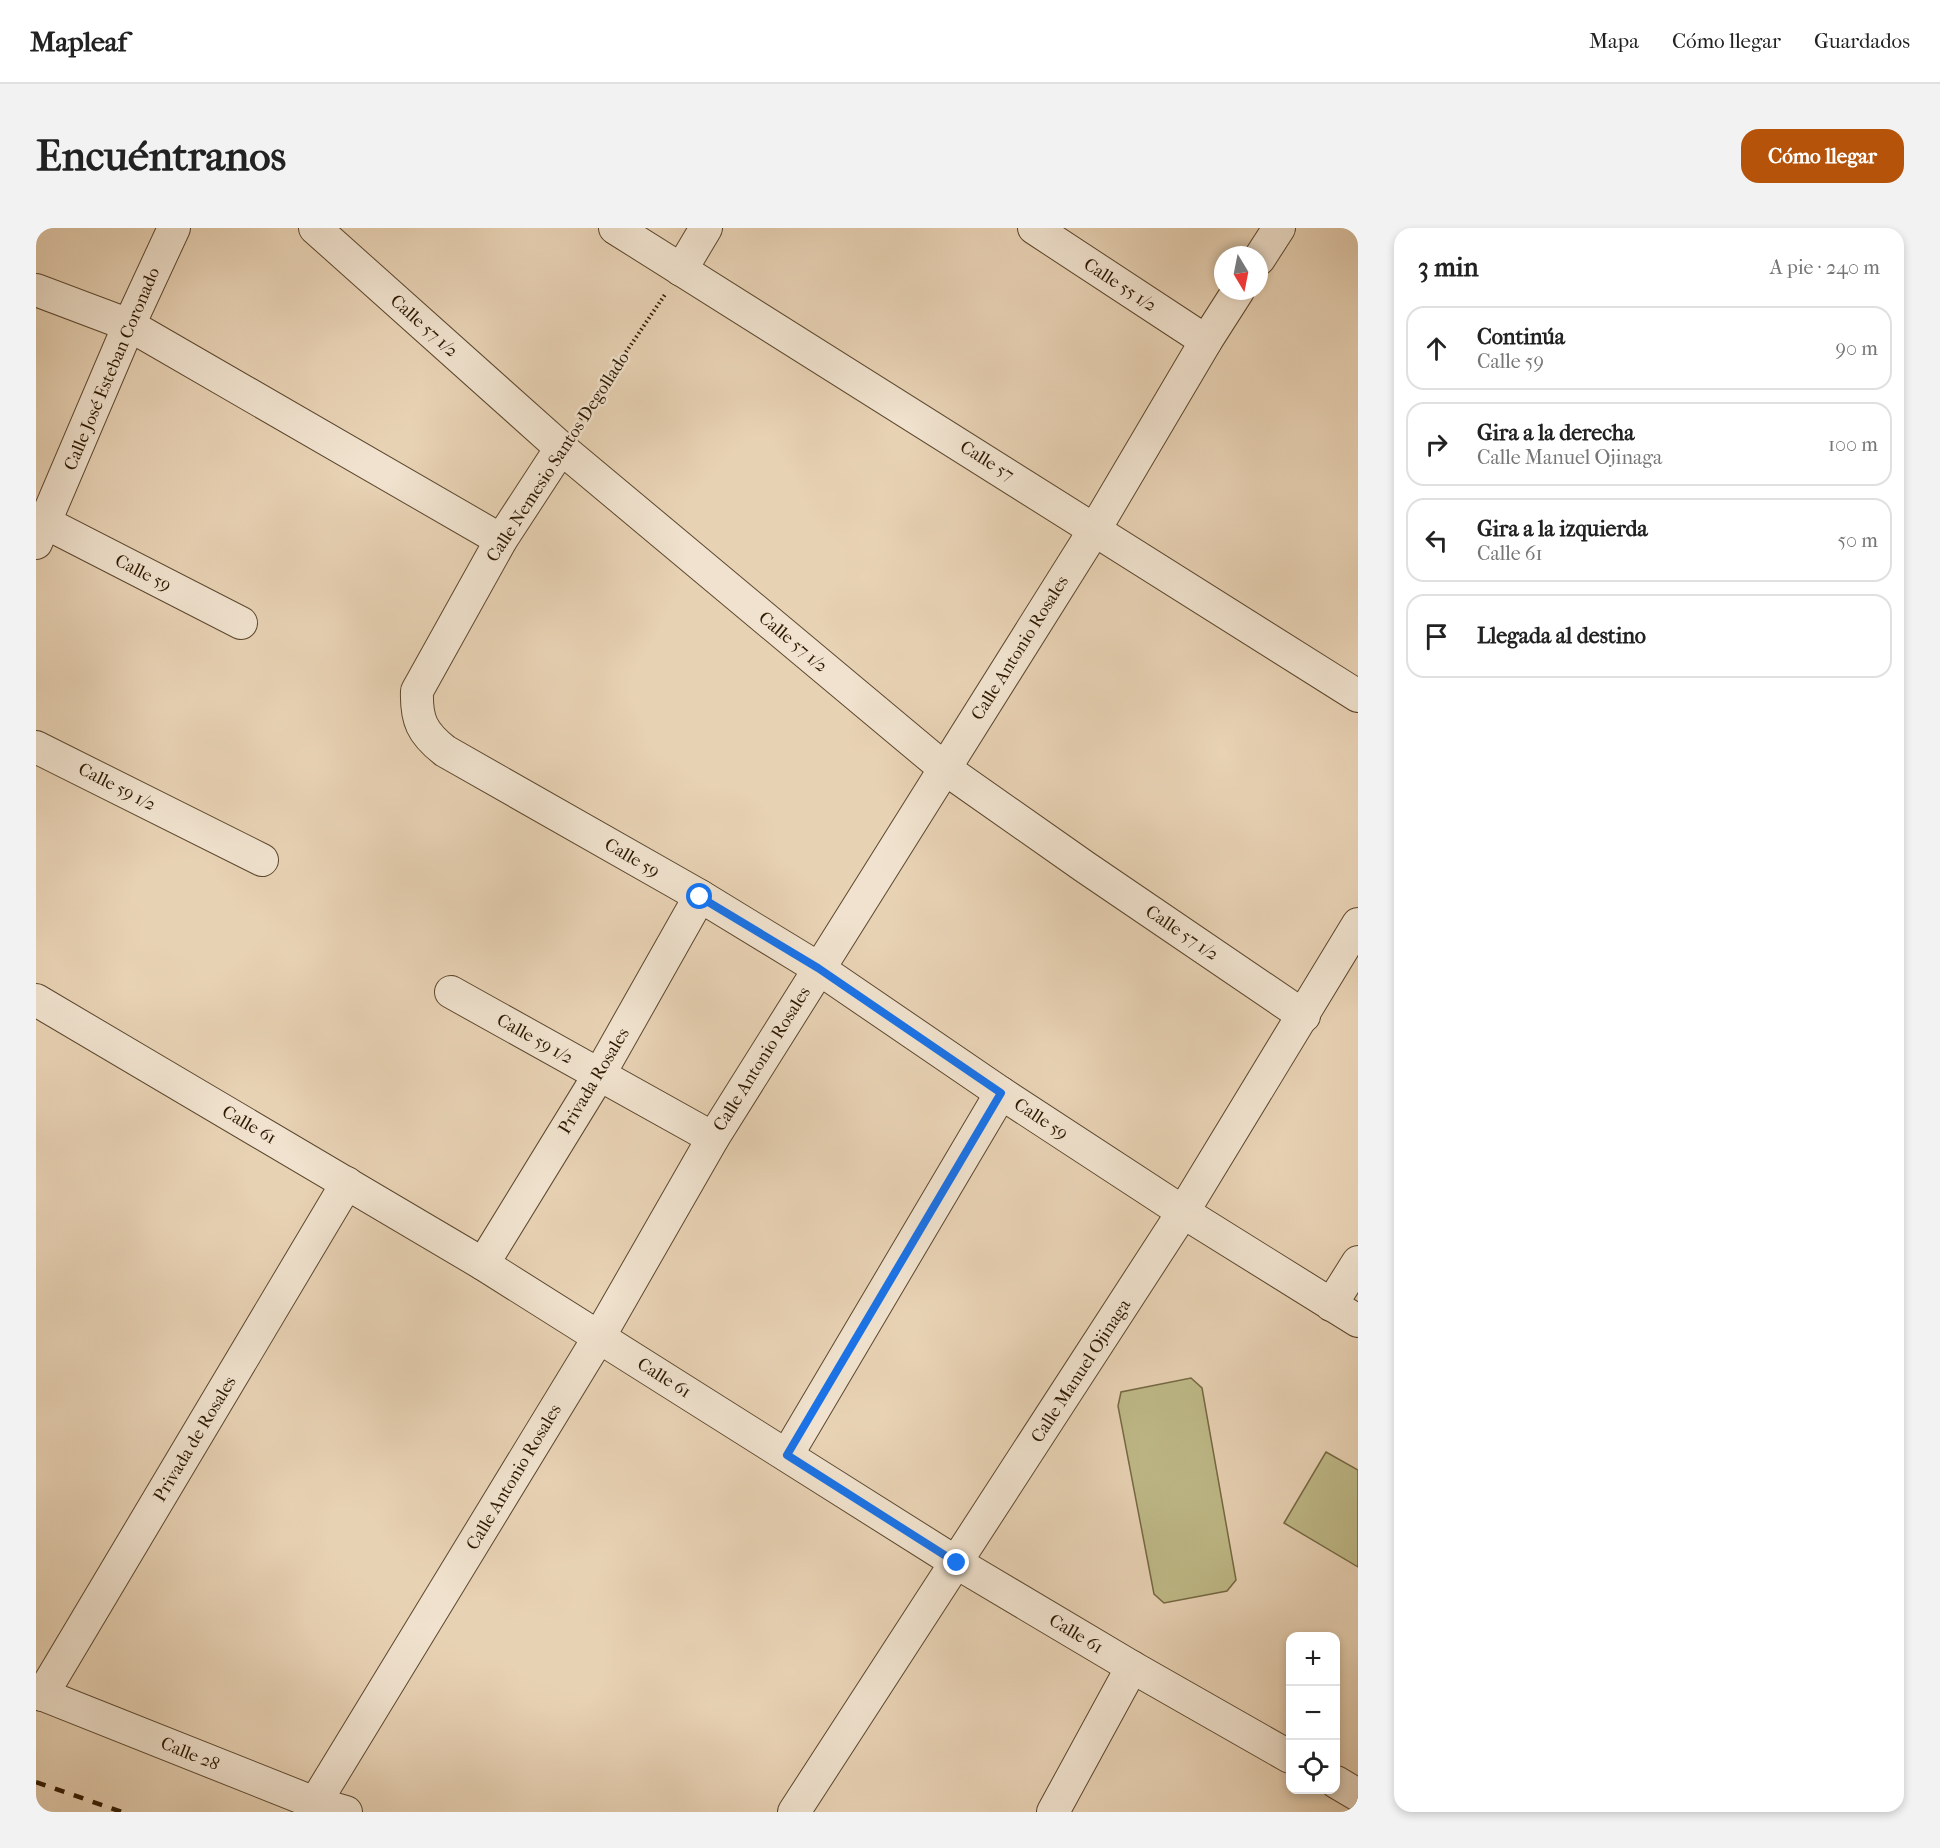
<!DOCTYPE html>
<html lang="es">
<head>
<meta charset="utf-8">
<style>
	body { margin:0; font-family:"IM FELL French Canon",serif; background:#f2f2f2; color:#222 }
	.controls { position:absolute; right:18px; bottom:18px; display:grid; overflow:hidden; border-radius:12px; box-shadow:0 3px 9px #0003 }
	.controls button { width:54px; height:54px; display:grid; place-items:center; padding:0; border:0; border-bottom:2px solid #e0e0e0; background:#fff; color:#222; font:30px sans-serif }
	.compass { position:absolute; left:1178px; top:18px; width:54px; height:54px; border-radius:50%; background:#fff; box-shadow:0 3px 9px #0003; rotate:170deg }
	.stop { position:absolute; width:18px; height:18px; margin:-14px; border:4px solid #1a73e8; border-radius:50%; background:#fff }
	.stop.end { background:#1a73e8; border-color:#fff; box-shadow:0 2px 6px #0008 }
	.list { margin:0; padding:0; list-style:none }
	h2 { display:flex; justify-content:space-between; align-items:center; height:78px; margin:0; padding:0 24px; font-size:26px }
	h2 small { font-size:20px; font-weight:400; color:#767676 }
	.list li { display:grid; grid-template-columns:39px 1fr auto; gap:18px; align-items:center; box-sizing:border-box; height:84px; margin:0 12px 12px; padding:0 12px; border:2px solid #e0e0e0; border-radius:18px }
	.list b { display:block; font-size:22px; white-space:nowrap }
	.list p { margin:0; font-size:20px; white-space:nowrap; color:#767676 }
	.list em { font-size:20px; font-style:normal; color:#767676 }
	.icon { flex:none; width:33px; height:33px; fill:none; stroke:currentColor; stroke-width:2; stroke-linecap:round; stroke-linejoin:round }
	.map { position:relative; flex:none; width:1322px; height:1584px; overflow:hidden; border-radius:18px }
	header { display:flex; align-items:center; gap:36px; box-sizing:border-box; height:84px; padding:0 30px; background:#fff; border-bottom:2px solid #e0e0e0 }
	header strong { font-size:28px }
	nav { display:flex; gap:33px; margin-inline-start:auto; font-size:21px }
	.intro { display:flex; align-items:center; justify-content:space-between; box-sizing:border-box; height:144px; padding:0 36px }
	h1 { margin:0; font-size:42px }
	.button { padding:15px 27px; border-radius:18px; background:#b45309; color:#fff; font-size:21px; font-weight:700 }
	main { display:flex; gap:36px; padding:0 36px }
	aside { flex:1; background:#fff; border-radius:18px; box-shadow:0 3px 9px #0003 }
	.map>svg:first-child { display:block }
	.green { fill:#beb987; stroke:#766944; stroke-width:1.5 }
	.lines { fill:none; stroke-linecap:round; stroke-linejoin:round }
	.minor-casing { stroke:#5c472e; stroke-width:34 }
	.path { stroke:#2e1901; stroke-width:4; stroke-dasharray:1.5 3; stroke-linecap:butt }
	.minor { stroke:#f0e2ce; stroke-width:32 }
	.rail { stroke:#2e1901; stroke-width:4.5; stroke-dasharray:10 10; stroke-linecap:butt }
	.route { stroke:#1a73e8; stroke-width:8 }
	.labels { text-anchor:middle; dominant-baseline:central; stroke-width:5; stroke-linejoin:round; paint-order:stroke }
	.street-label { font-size:18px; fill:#2e1901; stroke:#f0e2ce }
</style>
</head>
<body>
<header>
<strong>Mapleaf</strong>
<nav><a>Mapa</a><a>Cómo llegar</a><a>Guardados</a></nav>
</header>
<div class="intro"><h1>Encuéntranos</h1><a class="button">Cómo llegar</a></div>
<main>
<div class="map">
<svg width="1322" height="1584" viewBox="0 0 1322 1584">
	<rect width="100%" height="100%" fill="#e8d2b4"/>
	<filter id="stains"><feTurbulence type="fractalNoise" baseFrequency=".00333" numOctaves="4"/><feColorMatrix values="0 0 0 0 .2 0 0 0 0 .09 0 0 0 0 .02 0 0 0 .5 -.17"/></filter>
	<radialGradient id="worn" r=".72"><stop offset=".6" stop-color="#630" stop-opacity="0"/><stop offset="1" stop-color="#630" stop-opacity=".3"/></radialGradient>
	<g class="green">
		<polygon points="1155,1150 1166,1160 1200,1352 1191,1363 1128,1375 1118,1366 1082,1178 1085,1164"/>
		<polygon points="1290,1224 1322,1242 1322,1339 1248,1295"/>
	</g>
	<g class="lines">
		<defs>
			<g id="minor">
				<polyline points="279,0 525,220 908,540 1049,639 1268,788"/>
				<polyline points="579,0 1322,468"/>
				<polyline points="998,0 1170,113"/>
				<polyline points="1223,31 1243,0"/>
				<polyline points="645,42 670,0"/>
				<polyline points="0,62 93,97 465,312"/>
				<path d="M 525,220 L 465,312 L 381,463 C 380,492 386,505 409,523 L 664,668 L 782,740 L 965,865 L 1147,984 L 1322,1093"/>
				<polyline points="10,295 205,395"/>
				<polyline points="0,315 93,97 138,0"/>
				<polyline points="0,519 226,632"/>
				<polyline points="415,764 677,910"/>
				<polyline points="0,772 447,1036 921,1335 1096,1439 1254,1529"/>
				<polyline points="447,1036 563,847 664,668"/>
				<polyline points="1295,1077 1322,1034"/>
				<polyline points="751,1227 965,865"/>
				<polyline points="0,1464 279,1575 310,1584"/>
				<polyline points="6,1467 311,955"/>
				<polyline points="1300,1554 1322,1567"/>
				<polyline points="279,1575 563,1109 677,910 1059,301 1170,113 1202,63"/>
				<polyline points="758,1584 1147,984 1322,696"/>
				<polyline points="1017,1584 1096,1439"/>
			</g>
		</defs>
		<use href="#minor" class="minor-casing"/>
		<polyline class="path" points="542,195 630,65"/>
		<use href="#minor" class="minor"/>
		<polyline class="rail" points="0,1554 86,1584"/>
	</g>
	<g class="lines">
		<polyline class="route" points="664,669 782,740 965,865 751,1227 921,1335"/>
	</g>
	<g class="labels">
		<g class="street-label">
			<text transform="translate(1084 57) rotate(33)">Calle 55 1/2</text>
			<text transform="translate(388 98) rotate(42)">Calle 57 1/2</text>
			<text transform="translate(76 141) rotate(-67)">Calle José Esteban Coronado</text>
			<text transform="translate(522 229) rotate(-57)">Calle Nemesio Santos Degollado</text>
			<text transform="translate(951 233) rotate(32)">Calle 57</text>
			<text transform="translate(107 345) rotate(27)">Calle 59</text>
			<text transform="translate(757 414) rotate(40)">Calle 57 1/2</text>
			<text transform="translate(984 420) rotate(-58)">Calle Antonio Rosales</text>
			<text transform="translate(81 559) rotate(27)">Calle 59 1/2</text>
			<text transform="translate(596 630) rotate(30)">Calle 59</text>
			<text transform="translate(1146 705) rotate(34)">Calle 57 1/2</text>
			<text transform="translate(499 811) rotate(29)">Calle 59 1/2</text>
			<text transform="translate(726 831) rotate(-58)">Calle Antonio Rosales</text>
			<text transform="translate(558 853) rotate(-59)">Privada Rosales</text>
			<text transform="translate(1005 891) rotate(33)">Calle 59</text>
			<text transform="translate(213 897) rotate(30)">Calle 61</text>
			<text transform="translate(1045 1143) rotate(-57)">Calle Manuel Ojinaga</text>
			<text transform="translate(628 1150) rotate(32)">Calle 61</text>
			<text transform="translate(159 1211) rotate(-59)">Privada de Rosales</text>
			<text transform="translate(478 1249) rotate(-59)">Calle Antonio Rosales</text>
			<text transform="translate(1040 1406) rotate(31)">Calle 61</text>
			<text transform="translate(154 1526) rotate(22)">Calle 28</text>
		</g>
	</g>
	<rect width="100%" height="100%" filter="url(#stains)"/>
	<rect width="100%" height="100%" fill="url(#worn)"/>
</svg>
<div class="controls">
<button>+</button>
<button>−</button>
<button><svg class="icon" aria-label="locate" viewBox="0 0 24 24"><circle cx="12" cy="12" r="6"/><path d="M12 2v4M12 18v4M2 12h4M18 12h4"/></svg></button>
</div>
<svg class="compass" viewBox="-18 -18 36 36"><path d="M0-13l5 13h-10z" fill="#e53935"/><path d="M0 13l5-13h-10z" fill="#767676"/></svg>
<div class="stop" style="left:664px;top:669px"></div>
<div class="stop end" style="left:921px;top:1335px"></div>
</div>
<aside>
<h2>3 min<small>A pie · 240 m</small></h2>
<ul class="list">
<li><svg class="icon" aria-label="ahead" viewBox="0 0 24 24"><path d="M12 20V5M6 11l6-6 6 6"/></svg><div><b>Continúa</b><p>Calle 59</p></div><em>90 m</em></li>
<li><svg class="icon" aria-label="right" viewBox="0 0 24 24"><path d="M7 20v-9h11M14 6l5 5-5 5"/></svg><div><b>Gira a la derecha</b><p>Calle Manuel Ojinaga</p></div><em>100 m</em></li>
<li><svg class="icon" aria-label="left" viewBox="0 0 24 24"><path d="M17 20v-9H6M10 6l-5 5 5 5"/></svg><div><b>Gira a la izquierda</b><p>Calle 61</p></div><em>50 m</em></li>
<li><svg class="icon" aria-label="arrive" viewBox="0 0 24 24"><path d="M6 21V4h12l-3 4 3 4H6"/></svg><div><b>Llegada al destino</b></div></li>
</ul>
</aside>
</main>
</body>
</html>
